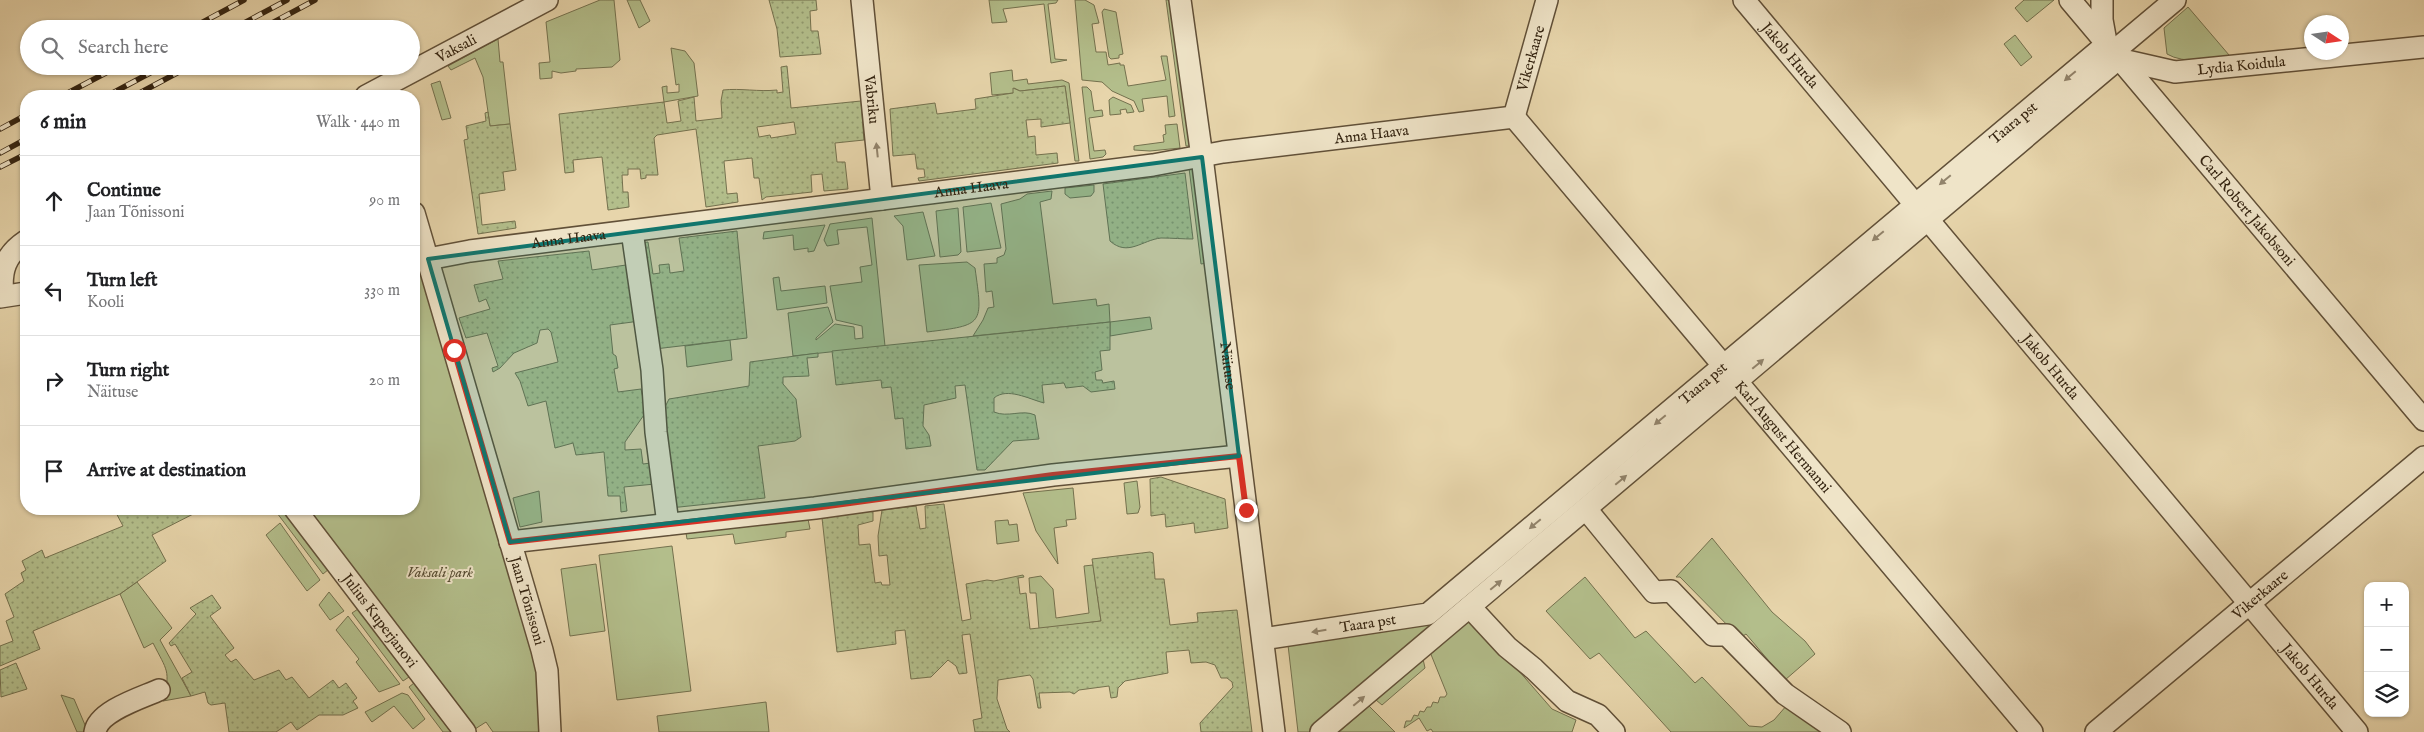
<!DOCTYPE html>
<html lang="en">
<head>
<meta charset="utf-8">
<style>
	body { margin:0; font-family:"IM FELL English",serif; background:#f2f2f2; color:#202124 }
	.controls { position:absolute; right:15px; bottom:15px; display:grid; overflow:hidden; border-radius:10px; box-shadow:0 1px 4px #0004 }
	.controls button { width:45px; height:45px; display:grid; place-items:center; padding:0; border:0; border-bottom:1px solid #e0e0e0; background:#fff; color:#202124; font:25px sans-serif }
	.compass { position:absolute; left:2304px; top:15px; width:45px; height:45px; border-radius:50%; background:#fff; box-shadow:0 1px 4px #0004; rotate:102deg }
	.stop { position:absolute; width:15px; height:15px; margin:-11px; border:4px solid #d93025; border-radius:50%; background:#fff }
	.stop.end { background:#d93025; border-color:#fff; box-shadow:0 1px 5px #0008 }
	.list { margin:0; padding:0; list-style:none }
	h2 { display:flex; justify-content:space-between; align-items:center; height:65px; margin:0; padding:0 20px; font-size:21px }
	h2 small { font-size:16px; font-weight:400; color:#757577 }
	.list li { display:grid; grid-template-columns:32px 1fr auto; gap:15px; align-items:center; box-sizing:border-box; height:90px; padding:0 20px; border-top:1px solid #e0e0e0 }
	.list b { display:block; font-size:19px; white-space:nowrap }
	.list p { margin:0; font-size:16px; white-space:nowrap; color:#757577 }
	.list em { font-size:16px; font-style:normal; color:#757577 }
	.icon { flex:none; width:28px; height:28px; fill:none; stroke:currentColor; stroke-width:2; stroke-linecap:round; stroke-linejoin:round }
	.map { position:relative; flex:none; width:2424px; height:732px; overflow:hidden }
	.search { position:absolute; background:#fff; box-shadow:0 1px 4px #0004; left:20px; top:20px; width:400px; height:55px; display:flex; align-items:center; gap:12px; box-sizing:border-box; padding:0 18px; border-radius:28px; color:#757577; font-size:19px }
	.panel { position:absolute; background:#fff; box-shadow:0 1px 4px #0004; left:20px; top:90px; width:400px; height:425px; border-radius:20px }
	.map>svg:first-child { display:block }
	.green { fill:#b3be8b; stroke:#74714e }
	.garden { fill:url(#garden-dots); stroke:#74714e; fill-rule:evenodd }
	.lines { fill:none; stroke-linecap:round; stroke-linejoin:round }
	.minor-casing { stroke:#615038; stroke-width:24 }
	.minor { stroke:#efe4c8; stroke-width:21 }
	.rail-casing { stroke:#342411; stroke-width:5.5 }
	.rail { stroke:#efe4c8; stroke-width:4; stroke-dasharray:11; stroke-linecap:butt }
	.oneway { fill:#92846c }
	.route { stroke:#d93025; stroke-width:6 }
	.marked { fill:#0f766e; fill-opacity:0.2; stroke:#0f766e; stroke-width:4; stroke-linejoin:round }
	.labels { text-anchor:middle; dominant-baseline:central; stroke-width:4; stroke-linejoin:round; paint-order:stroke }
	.street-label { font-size:15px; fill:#342411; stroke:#efe4c8 }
	.park-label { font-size:15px; font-style:italic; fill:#544a30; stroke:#efe4c8 }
</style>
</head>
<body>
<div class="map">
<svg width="2424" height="732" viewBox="0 0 2424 732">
	<defs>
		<pattern id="garden-dots" width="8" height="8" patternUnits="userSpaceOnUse" patternTransform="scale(1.25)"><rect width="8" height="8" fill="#b3be8b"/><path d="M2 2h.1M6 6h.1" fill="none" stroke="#929a70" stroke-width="1.8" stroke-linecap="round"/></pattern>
	</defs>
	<rect width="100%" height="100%" fill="#e7d5ab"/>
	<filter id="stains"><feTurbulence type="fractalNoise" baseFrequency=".004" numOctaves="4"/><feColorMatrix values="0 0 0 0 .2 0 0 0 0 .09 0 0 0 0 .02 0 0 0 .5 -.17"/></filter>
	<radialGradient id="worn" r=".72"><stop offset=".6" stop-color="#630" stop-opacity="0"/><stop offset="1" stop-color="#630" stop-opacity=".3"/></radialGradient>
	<g class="green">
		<polygon points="600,0 614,0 620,60 612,67 576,69 576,71 561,73 552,71 552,78 540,79 539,63 550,62 546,22"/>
		<polygon points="627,0 640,0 650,21 639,28"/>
		<polygon points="989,0 1058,0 1056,3 1048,4 1055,59 1067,60 1051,63 1044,4 1003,9 1007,22 992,23"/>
		<polygon points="1075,0 1085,0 1094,5 1099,23 1092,24 1096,52 1106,52 1108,65 1120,63 1120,65 1124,65 1128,86 1166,80 1161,56 1167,56 1175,116 1169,117 1167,96 1142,99 1144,111 1139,112 1134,101 1112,91 1102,82 1082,80"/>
		<polygon points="1166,0 1173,0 1192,146 1186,146 1183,126"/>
		<polygon points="2024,0 2054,0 2027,22 2015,8"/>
		<path d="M 2188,7 L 2235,62 C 2216,60 2183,64 2167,54 L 2164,28 Z"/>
		<polygon points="1104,9 1116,12 1123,54 1119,55 1119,58 1111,59 1109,57 1102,12"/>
		<polygon points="2015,35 2032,57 2021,66 2004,44"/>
		<polygon points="498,39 500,62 503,62 510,124 490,126 483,77 475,58 451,70 448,66"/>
		<polygon points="671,48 685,51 694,63 698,96 664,102 662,87 667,86 667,93 679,92 679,84 676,85"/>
		<polygon points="1012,70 1013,81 1027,79 1028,84 1062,80 1069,83 1079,161 1075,161 1065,86 1020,91 1014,88 1014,93 992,95 990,73"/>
		<polygon points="440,81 451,118 442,120 431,84"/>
		<polygon points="1082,87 1087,87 1091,91 1094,111 1102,110 1103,116 1089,118 1094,151 1105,150 1106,154 1103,157 1090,159"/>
		<polygon points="1113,97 1131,105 1134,112 1127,113 1126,109 1120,110 1121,114 1110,115 1109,100"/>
		<polygon points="1177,124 1180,148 1150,151 1134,150 1134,146 1164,142 1163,135 1166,134 1165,125"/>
		<polygon points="1189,168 1194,171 1207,263 1201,264"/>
		<polygon points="1094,185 1094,192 1091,196 1070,198 1065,194 1065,188"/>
		<polygon points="1052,191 1051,199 1040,202 1053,304 1096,299 1097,306 1109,304 1110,322 1150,317 1152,329 1110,336 1110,322 973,336 983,320 988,308 994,307 992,291 986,292 984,264 997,263 997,258 1004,255 1006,249 1001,204 1020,199 1027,194"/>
		<polygon points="991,203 1001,248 967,252 963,207"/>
		<polygon points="958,208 961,252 958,255 940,257 936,211"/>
		<polygon points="923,212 935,256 907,260 903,226 894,216"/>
		<polygon points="872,218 885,346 793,356 788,313 828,307 833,322 816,338 816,340 835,324 854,327 855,339 863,338 862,326 836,320 830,286 862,282 860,267 872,265 867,227 837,230 839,244 827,246 824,240 830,224"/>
		<polygon points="825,225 814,251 808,252 808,248 794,250 793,235 763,239 764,232"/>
		<polygon points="414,242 538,658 544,732 493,732 486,722 475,729 309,509 414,509"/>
		<path d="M 967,262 L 975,268 C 983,325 984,325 927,332 L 919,265 Z"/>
		<polygon points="779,277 781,291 825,286 827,303 777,310 773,278"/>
		<polygon points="730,340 732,360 687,367 685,346"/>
		<polygon points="1718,377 1313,732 1298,732 1288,645 1431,623"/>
		<polygon points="1137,481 1140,507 1138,513 1127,514 1124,483"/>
		<polygon points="1073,488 1076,519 1066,520 1067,526 1054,528 1058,564 1036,531 1023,493"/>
		<polygon points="539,491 542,522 520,527 513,498"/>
		<polygon points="274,509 283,509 329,569 323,574"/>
		<polygon points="808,519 810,529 786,532 786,537 735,544 733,534 687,539 686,533"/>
		<polygon points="1008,520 1009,525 1017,524 1019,541 997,544 995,521"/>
		<polygon points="280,523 320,580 307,591 266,535"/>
		<polygon points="1712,538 1772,612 1805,641 1815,654 1785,680 1746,634 1740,638 1680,577 1676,577"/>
		<polygon points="672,546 691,691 617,700 599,555"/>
		<polygon points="596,564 605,631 570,636 561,569"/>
		<polygon points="1093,565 1101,621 1039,629 1036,593 1030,593 1029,578 1041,576 1053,589 1056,618 1089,613 1084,566"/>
		<polygon points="1585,577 1635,638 1646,631 1695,683 1702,677 1749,726 1762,727 1774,720 1787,705 1825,732 1671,732 1599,653 1590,659 1546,611"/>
		<path d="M 137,582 L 172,628 L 160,640 L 191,696 L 163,701 C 171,670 167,671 153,643 L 144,648 L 120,594 Z"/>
		<polygon points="329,592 344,611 330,620 319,605"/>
		<polygon points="358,609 409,677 403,681 352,613"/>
		<polygon points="348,616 400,684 379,692 356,662 359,659 336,630"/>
		<polygon points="1472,617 1552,709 1576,720 1572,732 1433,732 1431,729 1427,731 1419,718 1404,728 1406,721 1411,721 1414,715 1418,716 1420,711 1424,712 1427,707 1431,707 1433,702 1438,703 1440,697 1445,697 1447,694 1430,652"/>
		<polygon points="1423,659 1425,668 1382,705 1376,700"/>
		<polygon points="414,683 451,732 443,732 409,687"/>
		<polygon points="402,693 408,695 425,719 413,729 394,706 372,722 371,721 365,712"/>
		<polygon points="61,695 74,699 88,732 77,732"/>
		<polygon points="766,702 769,732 659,732 657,716"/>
		<polygon points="1369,706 1395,732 1339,732"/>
	</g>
	<g class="garden">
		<polygon points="769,0 816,0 817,10 810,11 811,31 818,31 821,54 780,57 777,29"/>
		<path d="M 787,66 L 791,108 L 861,101 L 864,140 L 835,143 L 837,162 L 845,162 L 848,189 L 824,191 L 822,174 L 811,175 L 812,192 L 766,197 L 762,200 L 759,178 L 754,178 L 752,158 L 724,161 L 727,194 L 737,193 L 738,202 L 706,207 L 696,129 L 657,135 L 654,138 L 658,175 L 646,175 L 646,178 L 641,179 L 640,169 L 628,169 L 628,175 L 622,175 L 623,192 L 628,192 L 629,207 L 608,210 L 602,157 L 573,160 L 574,172 L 565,173 L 559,114 L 664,102 L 667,123 L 681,121 L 678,101 L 694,97 L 696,121 L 722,118 L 721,101 L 723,90 C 741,88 758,92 777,90 L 777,93 L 783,92 L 781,67 ZM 794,122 L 796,134 L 771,138 L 770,135 L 759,137 L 757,127 Z"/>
		<polygon points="1065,86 1070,123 1041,127 1041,119 1026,120 1028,137 1035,136 1036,155 1057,153 1058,163 919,181 918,178 925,177 924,169 917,169 915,154 893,156 890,109 935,103 937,114 976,109 975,99 1013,93 1013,88 1020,91"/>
		<polygon points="488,112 490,126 510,124 516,170 503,172 505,190 479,194 482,225 515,221 516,228 478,234 464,140 468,139 466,126 486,121 485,113"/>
		<path d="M 1185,173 L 1193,239 C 1183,239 1172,238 1161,238 C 1142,240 1128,257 1110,241 L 1103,184 Z"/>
		<polygon points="737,231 747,338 655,349 637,243 648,242 653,274 660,273 659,265 669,264 670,273 684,271 679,238"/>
		<polygon points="589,251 592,270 626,265 632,305 637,304 640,321 610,325 613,354 616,356 618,368 614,369 618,392 641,389 646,412 625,442 625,450 641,449 643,464 651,463 655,484 624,487 627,511 621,512 620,496 608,496 604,452 576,455 573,443 555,448 546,401 528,406 520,381 515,373 558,362 551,332 548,329 540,330 537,343 514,353 500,368 493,372 492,368 498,366 487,333 466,338 459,318 490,309 486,299 479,302 474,285 503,279 498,261"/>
		<path d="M 1110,322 L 1110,350 L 1100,351 L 1102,370 L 1095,372 L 1096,380 L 1102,380 L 1103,383 L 1114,381 L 1115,389 L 1091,392 L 1083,386 L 1066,388 L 1064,383 L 1042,385 L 1044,403 C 1029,399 1007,387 994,398 L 994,412 C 1008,418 1022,409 1035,415 L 1039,439 L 1013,441 L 985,470 L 977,470 L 965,385 L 955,386 L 956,398 L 924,405 L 923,426 L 929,435 L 931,446 L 906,449 L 903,418 L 895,419 L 891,387 L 882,388 L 881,380 L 836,385 L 832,351 Z"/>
		<polygon points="818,353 818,357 807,358 809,376 783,377 783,384 796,399 801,437 795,441 758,446 765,498 670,508 660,417 669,399 749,386 750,362"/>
		<polygon points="1161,477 1225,499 1228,528 1195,533 1194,523 1166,527 1165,514 1151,516 1150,479"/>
		<polygon points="944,504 962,621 971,619 966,584 987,580 994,581 1023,575 1024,577 1018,578 1020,594 1026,593 1030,629 1101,621 1092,559 1150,552 1153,553 1155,579 1164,579 1170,625 1198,622 1197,613 1237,610 1252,732 1201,732 1200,723 1233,687 1232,682 1227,678 1221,678 1215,665 1206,662 1191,663 1189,650 1166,652 1168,673 1125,681 1118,688 1117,697 1111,698 1109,686 1079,690 1074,694 1070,692 1039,693 1041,708 1038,708 1033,679 1030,675 998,680 997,699 1007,729 1010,732 975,732 973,720 982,718 970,634 962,635 967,673 959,674 956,666 948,660 931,677 911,679 905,630 895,631 896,644 837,652 822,518 873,511 873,521 858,525 859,545 870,544 875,583 881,582 882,585 890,585 887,555 879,556 878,536 882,510 916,506 920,529 926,528 925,506"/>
		<polygon points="114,509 203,509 152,535 166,561 120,594 33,631 40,649 0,666 0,646 13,641 6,621 14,617 5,594 24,581 21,573 26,570 22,561 42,550 45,558 123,526"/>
		<polygon points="212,595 221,608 210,616 234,648 225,655 231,662 236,659 254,680 279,670 286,680 292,677 309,698 333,680 339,688 346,683 357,698 353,701 358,708 343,715 319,715 297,730 291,722 276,732 229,732 225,703 211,705 208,703 205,692 191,696 182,678 192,672 175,644 171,646 169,643 196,614 190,608"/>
		<polygon points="16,663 27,689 1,697 0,670"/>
	</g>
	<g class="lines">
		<defs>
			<g id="minor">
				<path id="s1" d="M 862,0 L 882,199"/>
				<path id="s2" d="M 1180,0 L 1202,157 L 1274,732"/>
				<path id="s3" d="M 1744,0 L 2357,732"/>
				<path id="s4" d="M 2070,0 L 2424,420"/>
				<polyline points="2102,0 2102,20 2106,42"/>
				<polyline points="2113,52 2175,0"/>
				<path id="s5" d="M 2118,59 L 2175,72 L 2424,47"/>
				<path id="s6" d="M 366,96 L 547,0"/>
				<path id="s7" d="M 1514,117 L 2032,732"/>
				<path id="s8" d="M 1514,117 L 1547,0"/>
				<path id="s9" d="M 414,213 L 542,650 L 547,671 L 550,732"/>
				<polyline points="632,231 652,370 656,432 668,524"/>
				<path id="s10" d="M 428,259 L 470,251 L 1153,165 L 1223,152 L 1514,117"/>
				<path d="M 3,296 C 0,271 5,255 26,241"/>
				<polyline points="0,297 26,293"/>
				<path id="s11" d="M 295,509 L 465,732"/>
				<polyline points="1586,509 1654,592 1671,591 1713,635 1727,635 1785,694 1840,732"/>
				<polyline points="510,542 815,508 1053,475 1239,456"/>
				<polyline points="1470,607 1507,647 1534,669 1567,701 1598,715 1614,732"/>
				<path id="s12" d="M 1263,639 L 1428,614 L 2107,44"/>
				<path d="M 95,732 C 98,711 141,698 159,690"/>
				<polyline points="1321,732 2118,59"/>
				<path id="s13" d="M 2096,732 L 2424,457"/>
			</g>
		</defs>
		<use href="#minor" class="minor-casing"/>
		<use href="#minor" class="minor"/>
		<defs>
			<g id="rail">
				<polyline points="190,29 244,0"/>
				<polyline points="233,29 287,0"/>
				<polyline points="261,29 315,0"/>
				<polyline points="62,96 119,66"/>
				<polyline points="107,96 163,66"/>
				<polyline points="134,96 190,66"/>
				<polyline points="0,129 26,115"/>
				<polyline points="0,153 26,139"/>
				<polyline points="0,167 26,154"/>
			</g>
		</defs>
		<use href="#rail" class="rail-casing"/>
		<use href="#rail" class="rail"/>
	</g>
	<defs><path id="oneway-solid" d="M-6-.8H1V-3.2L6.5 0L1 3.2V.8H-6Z" transform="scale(1.25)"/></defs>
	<g class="oneway">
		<use href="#oneway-solid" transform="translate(2070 76) rotate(140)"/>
		<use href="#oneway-solid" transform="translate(877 150) rotate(-96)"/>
		<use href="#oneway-solid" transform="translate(1945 180) rotate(140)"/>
		<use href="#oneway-solid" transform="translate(1878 236) rotate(140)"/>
		<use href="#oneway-solid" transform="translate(1758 364) rotate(-40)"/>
		<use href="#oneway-solid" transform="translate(1660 420) rotate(140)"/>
		<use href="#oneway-solid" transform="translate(1621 480) rotate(-40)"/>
		<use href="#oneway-solid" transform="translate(1535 524) rotate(140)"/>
		<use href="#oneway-solid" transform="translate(1496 585) rotate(-40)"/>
		<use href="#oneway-solid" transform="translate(1319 631) rotate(171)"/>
		<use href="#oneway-solid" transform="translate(1359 701) rotate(-40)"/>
	</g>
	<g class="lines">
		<polyline class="route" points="454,350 510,542 814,508 1053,475 1239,456 1246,510"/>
	</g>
	<path class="marked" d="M 1202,157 L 1239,456 L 510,542 L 428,259 Z"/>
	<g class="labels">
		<g class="street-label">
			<text stroke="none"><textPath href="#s6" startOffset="102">Vaksali</textPath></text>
			<text stroke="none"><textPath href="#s3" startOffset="72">Jakob Hurda</textPath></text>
			<text stroke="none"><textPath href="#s8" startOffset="61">Vikerkaare</textPath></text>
			<text stroke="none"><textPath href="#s5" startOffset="125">Lydia Koidula</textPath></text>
			<text stroke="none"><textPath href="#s1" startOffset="100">Vabriku</textPath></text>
			<text stroke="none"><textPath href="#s12" startOffset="931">Taara pst</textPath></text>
			<text stroke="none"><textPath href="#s10" startOffset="952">Anna Haava</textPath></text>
			<text stroke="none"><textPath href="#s10" startOffset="548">Anna Haava</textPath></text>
			<text stroke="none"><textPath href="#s4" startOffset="275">Carl Robert Jakobsoni</textPath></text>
			<text stroke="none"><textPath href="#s10" startOffset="142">Anna Haava</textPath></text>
			<text stroke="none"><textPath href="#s2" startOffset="369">Näituse</textPath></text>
			<text stroke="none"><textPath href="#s3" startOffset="478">Jakob Hurda</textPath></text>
			<text stroke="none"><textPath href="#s12" startOffset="526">Taara pst</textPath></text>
			<text stroke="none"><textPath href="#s7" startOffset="418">Karl August Hermanni</textPath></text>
			<text stroke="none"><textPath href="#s13" startOffset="214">Vikerkaare</textPath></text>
			<text stroke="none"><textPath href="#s9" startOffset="404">Jaan Tõnissoni</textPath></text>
			<text stroke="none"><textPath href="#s11" startOffset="140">Julius Kuperjanovi</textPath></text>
			<text stroke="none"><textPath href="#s12" startOffset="106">Taara pst</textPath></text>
			<text stroke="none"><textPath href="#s3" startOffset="882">Jakob Hurda</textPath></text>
		</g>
		<g class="park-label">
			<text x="440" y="572">Vaksali park</text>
		</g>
	</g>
	<rect width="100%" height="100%" filter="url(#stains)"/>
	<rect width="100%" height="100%" fill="url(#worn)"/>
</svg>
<div class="controls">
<button>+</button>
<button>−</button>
<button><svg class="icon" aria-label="layers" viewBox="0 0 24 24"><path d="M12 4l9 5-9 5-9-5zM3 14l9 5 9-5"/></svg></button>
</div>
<svg class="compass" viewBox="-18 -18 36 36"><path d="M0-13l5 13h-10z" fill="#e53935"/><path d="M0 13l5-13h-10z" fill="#757577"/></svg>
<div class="stop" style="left:454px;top:350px"></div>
<div class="stop end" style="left:1246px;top:510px"></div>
<div class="search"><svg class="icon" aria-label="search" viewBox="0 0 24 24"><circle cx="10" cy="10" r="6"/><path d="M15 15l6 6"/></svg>Search here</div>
<section class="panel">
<h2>6 min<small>Walk · 440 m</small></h2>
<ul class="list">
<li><svg class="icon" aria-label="ahead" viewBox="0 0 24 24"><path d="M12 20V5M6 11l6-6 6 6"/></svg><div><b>Continue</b><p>Jaan Tõnissoni</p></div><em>90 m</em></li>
<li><svg class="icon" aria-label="left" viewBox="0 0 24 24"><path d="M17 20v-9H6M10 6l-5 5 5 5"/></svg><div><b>Turn left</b><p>Kooli</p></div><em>330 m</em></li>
<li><svg class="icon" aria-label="right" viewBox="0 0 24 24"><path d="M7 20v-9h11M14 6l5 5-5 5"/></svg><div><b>Turn right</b><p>Näituse</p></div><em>20 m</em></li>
<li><svg class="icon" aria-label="arrive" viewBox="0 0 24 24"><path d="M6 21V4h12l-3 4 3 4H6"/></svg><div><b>Arrive at destination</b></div></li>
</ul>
</section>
</div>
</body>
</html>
